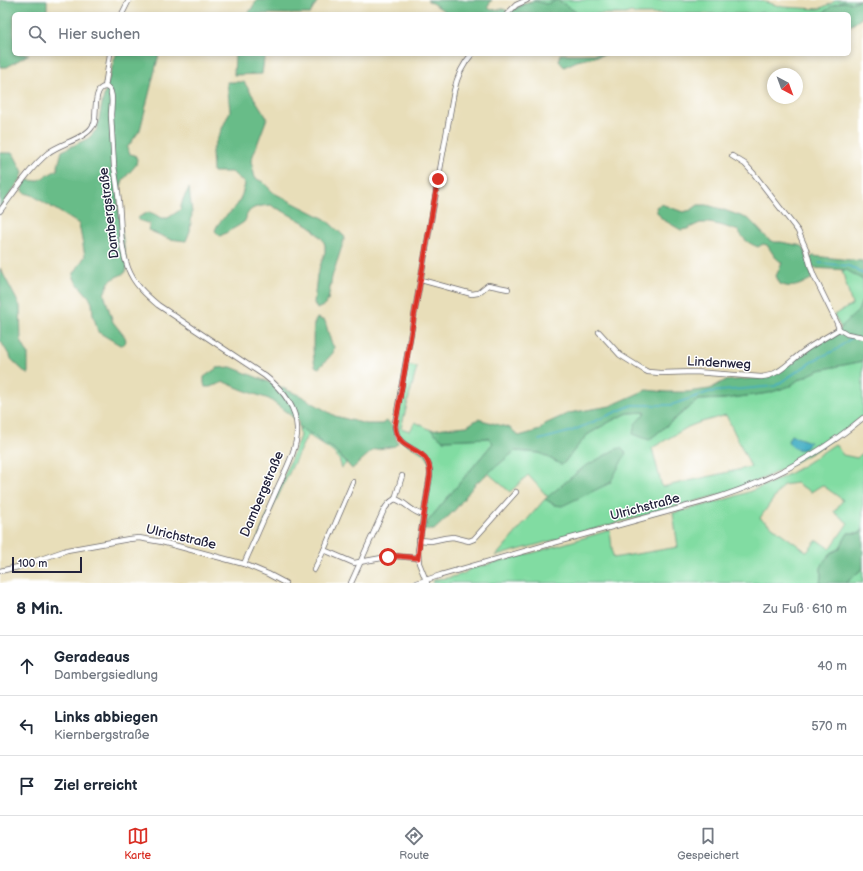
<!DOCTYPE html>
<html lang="de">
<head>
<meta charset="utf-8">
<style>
	body { margin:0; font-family:"Balsamiq Sans",sans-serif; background:#f6f6f7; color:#1f2937 }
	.compass { position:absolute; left:767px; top:68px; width:36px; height:36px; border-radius:50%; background:#fff; box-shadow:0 2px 6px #0003; rotate:139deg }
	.scale { position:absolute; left:12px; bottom:10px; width:70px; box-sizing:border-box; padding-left:4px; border:2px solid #22223b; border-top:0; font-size:11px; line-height:14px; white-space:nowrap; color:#22223b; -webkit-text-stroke:3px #fff; paint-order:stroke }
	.stop { position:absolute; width:12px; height:12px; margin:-9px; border:3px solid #d93025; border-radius:50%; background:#fff }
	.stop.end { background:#d93025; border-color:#fff; box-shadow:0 1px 4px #0008 }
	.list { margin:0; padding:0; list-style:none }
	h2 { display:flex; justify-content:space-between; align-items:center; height:52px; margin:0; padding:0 16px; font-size:17px }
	h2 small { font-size:13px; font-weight:400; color:#747a83 }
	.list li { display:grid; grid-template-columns:26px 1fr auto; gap:12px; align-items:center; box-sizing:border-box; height:60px; padding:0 16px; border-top:1px solid #e0e1e3 }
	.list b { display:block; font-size:15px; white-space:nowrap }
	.list p { margin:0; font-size:13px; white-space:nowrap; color:#747a83 }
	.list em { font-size:13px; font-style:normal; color:#747a83 }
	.icon { flex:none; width:22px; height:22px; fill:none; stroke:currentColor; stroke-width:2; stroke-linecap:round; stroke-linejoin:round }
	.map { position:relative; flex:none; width:863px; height:583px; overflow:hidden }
	.search { position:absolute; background:#fff; box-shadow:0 2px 6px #0003; left:12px; right:12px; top:12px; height:44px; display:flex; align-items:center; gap:10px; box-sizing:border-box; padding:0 14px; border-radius:6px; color:#747a83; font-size:15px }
	.sheet { height:232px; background:#fff }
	nav { display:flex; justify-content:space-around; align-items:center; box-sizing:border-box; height:56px; border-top:1px solid #e0e1e3; background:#fff; font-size:11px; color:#747a83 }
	nav a { display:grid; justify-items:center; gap:2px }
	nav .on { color:#d93025 }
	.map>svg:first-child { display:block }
	.green { fill:#81dca2; stroke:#527f6e; fill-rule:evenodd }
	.forest { fill:#68bc88; stroke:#456f62 }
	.water { fill:#43adc3; stroke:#32687f }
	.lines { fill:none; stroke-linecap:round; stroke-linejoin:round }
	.stream { stroke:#43adc3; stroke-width:1.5 }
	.minor-casing { stroke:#676467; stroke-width:6 }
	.minor { stroke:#fff; stroke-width:4.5 }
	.route { stroke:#d93025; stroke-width:5 }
	.labels { text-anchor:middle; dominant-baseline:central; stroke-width:3; stroke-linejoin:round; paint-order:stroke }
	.street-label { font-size:13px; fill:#22223b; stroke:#fff }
</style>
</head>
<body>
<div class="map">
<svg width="863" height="583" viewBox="0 0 863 583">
	<rect width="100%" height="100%" fill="#fff"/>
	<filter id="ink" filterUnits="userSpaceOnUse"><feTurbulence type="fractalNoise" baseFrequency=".025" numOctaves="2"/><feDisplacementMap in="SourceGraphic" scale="8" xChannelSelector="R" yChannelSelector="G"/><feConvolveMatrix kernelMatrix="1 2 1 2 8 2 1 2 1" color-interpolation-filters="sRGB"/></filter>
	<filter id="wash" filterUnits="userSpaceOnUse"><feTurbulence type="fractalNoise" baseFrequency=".012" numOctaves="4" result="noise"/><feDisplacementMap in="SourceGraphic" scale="16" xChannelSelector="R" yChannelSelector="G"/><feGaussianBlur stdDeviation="0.9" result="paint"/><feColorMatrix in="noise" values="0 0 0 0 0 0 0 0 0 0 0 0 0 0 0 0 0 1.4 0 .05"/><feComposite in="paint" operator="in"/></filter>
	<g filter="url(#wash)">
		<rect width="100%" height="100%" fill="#e8deb9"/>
		<g class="green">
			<path d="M 536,0 L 758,0 L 783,7 L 819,9 L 832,3 L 835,0 L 860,0 L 850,3 L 843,2 L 833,5 L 823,13 L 820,14 L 766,14 L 763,12 L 756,14 L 636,14 L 631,12 L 625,14 L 579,14 L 558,1 L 546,4 L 535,1 L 527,3 L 510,12 C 518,5 525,2 536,0 Z"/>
			<polygon points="842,270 847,270 863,280 863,298 858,311 841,328 834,315 852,305"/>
			<path d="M 863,361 L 863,416 C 833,442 796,463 760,480 C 748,486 735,490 722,494 L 496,556 L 545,499 L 555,505 L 616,449 L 604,456 L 584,467 L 548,497 L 528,475 L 510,492 L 488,473 L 515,451 L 540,453 L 562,465 L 587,435 L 611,421 L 628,413 L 647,412 L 649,440 L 698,400 L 724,399 L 769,393 L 790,386 L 798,380 L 819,370 ZM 726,415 L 751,467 L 662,487 L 652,448 L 688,427 L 698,423 Z"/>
			<path d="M 408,365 L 417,367 L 401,428 L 410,431 L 415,422 L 431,430 L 443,440 L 489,438 L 493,443 L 428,521 L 424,530 L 423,530 L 431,477 C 433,444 407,455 399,433 C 395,423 405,378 408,365 Z"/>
			<polygon points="299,427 305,431 313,435 322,443 334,449 346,463 342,468 339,459 333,452 310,436 307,436 297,456 252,552 296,447 300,436"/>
			<path d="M 835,444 L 843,455 L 857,458 L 863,452 L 863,529 L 860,533 L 848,533 L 839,549 L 831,553 L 821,568 L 821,577 L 820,583 L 432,583 L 434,580 L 437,579 L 448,578 L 463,574 L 470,569 L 536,552 L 610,530 L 613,558 L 678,547 L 673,513 C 712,504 754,493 789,474 C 805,465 820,454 835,444 ZM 796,483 L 811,492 L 822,485 L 843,500 L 834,512 L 848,523 L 830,549 L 817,540 L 807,552 L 760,518 L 783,485 Z"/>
			<polygon points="863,568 863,583 846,583"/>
		</g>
		<g class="forest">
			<polygon points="0,0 47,0 47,14 14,14 14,54 29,54 7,67 0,67"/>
			<polygon points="257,0 318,0 310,14 248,14"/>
			<polygon points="427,0 492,0 487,7 492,10 503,9 510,12 527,3 535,1 546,4 558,0 579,14 449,14"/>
			<polygon points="860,0 863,0 863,17 849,27 849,14 820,14 823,13 833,5 843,2 850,3"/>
			<polygon points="116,54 159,54 140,130 127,148 130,154 135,155 137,159 136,165 123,180 120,189 118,204 127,268 125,273 116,277 109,282 104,294 113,322 125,337 126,341 122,345 120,345 98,332 95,321 93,315 92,303 89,297 76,282 73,275 85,256 79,224 32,195 25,193 22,189 23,184 28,180 37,181 57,170 62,151 89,138 97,129 103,99"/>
			<polygon points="235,54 268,54 264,59 262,74 234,75"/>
			<polygon points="560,54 607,54 577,61 564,67 559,61"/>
			<path d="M 227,82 L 244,82 L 267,118 L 251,161 L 255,178 L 263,182 L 274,193 L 325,219 L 345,237 L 332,277 L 328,300 L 325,305 L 317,309 L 314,303 L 317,275 L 325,252 L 325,245 L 323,240 L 310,226 L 279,209 L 275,208 L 271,205 C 263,206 252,206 248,213 C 245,216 247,219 244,222 C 237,227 229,231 222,235 L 220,236 L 215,231 C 218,219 230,215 237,205 C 241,199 243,191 245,184 L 232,172 L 213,172 L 212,151 L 230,111 Z"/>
			<polygon points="0,153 13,153 23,172 21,179 0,208"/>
			<polygon points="189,188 192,213 190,231 186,241 169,239 148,230 150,224 138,220 139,217 149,212 154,214 161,218 168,218 180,210 183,199"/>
			<path d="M 661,204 L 683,212 L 691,210 L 698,205 L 707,205 L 721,209 L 749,219 L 769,240 L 774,242 L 781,242 L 802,246 L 804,249 L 813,278 C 801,284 794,290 780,284 L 776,276 L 782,263 L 775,257 L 767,245 L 763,244 L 758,247 C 750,244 742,239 739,231 L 720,225 L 709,223 L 700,223 L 687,229 L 681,230 L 662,219 L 657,212 L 656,207 Z"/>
			<polygon points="813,256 851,260 863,261 863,280 847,270 812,268 810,258"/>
			<polygon points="0,268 20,306 21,341 28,354 28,375 12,360 0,340"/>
			<polygon points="863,298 863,361 819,370 798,380 790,386 769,393 724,399 698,400 649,440 633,434 635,424 646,412 628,413 611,421 587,435 562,465 540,453 515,451 475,484 455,510 434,530 424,530 428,521 493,443 489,438 443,440 431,430 444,428 467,426 478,419 510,428 519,436 540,430 545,424 569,413 610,406 646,390 667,392 687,392 710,389 724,381 769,377 818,343 839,331 843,325 858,311"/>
			<path d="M 317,318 L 325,321 L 331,342 L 334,347 L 333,353 L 319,368 L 316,367 C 312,361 313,331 314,324 C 315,321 316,320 317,318 Z"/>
			<path d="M 231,367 L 266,381 L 301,396 L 335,416 L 366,424 L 382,424 L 386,421 C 396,424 393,435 398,443 L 395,446 L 373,450 L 352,469 L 334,449 L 322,443 L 313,435 L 305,431 L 299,427 L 298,421 L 269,399 L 243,390 L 224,382 L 210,387 L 205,387 L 204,383 L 204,377 L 217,368 Z"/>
			<polygon points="621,448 626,453 610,483 562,506 555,505 545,499 584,467 604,456 616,449"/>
			<polygon points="863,529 863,568 846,583 820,583 821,577 821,568 824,561 831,553 839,549 848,533 860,533"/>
		</g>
		<path class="water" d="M 791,435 L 810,442 C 808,444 807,446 805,448 C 800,452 790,447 788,441 Z"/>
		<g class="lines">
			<g class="stream">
				<polyline points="819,263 849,266 863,274"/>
				<polyline points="861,331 863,329"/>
				<polyline points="539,440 572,431 632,405 671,405 709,392 775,386 816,359 836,350 852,337"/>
			</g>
		</g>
	</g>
	<g filter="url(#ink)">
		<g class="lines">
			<defs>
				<g id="minor">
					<polyline points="122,14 129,0"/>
					<polyline points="507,14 516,5 527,0"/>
					<polyline points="105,87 110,54"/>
					<polyline points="732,156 745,164 754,174 798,231 806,249 811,268 814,276 837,323 839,329 847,334 863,337"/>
					<path d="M 0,211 C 15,191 29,169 48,153 C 59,144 86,138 92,127 C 94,125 95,121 95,119 C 96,112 94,85 106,87 C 115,89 111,108 111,115 C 112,132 113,149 114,166 C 116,178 118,190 119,202 C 121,224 120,247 128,268 C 134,284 145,294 158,305 L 265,376 C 282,389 296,406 297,428 C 298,448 285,471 277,489 C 266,514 255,539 244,564"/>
					<polyline points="421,280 472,294 478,293 488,285 508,289"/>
					<path d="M 599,332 L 620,355 L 644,370 L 648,372 L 660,373 L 695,372 L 761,377 C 779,376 790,361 804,351 C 815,343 827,337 839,329"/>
					<polyline points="395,499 402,476"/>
					<polyline points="419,540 431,541 445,538 453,537 469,541 474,539 516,492"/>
					<polyline points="324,550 354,563 393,556 418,558"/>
					<polyline points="314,570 324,550 353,482"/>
					<polyline points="0,571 18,567 67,550 129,539 139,538 162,542 244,564 268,574 285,583"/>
					<path d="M 351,583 L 383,512 C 386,506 389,502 395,499 C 406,502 412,513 424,515"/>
					<path d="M 417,583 L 441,575 L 546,545 L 706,501 C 765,484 816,457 863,418"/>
					<path d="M 427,583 L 419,563 L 418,551 L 430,475 C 431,443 394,455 395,423 L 454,91 C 457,77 462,65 472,54"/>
				</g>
			</defs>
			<use href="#minor" class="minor-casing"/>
			<use href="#minor" class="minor"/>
		</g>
	</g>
	<g class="lines" filter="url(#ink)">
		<path class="route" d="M 388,557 L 398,556 L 418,558 L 420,540 L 430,475 C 431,443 397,455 395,426 L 438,179"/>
	</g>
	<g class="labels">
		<g class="street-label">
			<text transform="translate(109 213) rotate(-97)">Dambergstraße</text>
			<text transform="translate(719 363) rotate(3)">Lindenweg</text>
			<text transform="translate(262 494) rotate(-67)">Dambergstraße</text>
			<text transform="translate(645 507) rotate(-15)">Ulrichstraße</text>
			<text transform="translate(181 537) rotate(13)">Ulrichstraße</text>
		</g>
	</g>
</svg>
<svg class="compass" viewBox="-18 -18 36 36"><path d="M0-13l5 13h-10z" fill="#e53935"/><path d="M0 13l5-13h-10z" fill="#747a83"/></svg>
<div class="scale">100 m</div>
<div class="stop" style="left:388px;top:557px"></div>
<div class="stop end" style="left:438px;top:179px"></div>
<div class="search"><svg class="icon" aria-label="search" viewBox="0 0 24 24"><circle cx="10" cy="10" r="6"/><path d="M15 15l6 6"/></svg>Hier suchen</div>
</div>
<section class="sheet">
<h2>8 Min.<small>Zu Fuß · 610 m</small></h2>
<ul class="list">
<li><svg class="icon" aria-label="ahead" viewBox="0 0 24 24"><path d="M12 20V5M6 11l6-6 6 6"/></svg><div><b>Geradeaus</b><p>Dambergsiedlung</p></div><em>40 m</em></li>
<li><svg class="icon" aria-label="left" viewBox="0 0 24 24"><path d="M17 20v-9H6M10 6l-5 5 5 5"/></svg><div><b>Links abbiegen</b><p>Kiernbergstraße</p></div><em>570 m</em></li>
<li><svg class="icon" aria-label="arrive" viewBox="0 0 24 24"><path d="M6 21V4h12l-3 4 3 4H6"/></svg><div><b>Ziel erreicht</b></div></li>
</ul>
</section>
<nav>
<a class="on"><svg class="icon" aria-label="map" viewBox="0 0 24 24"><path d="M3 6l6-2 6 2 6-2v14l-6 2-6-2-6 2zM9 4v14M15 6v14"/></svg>Karte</a>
<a><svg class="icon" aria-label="directions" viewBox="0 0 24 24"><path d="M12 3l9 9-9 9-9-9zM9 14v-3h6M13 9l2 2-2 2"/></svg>Route</a>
<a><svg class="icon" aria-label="saved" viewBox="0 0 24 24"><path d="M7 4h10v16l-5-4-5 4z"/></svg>Gespeichert</a>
</nav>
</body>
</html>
